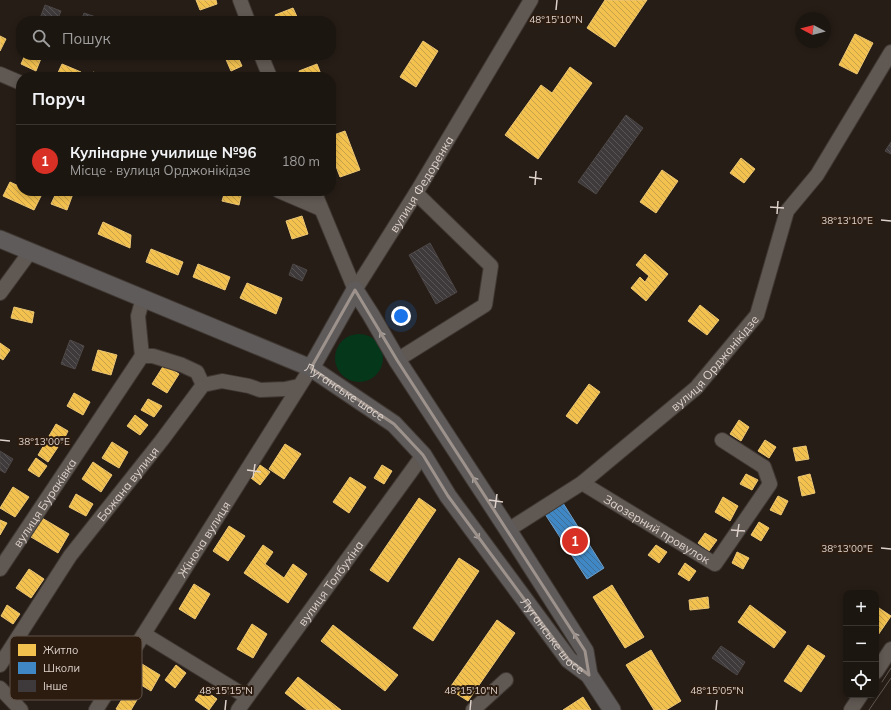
<!DOCTYPE html>
<html lang="uk">
<head>
<meta charset="utf-8">
<style>
	body { margin:0; font-family:Mulish,sans-serif; background:#251f19; color:#f1f3f6 }
	.controls { position:absolute; right:12px; bottom:12px; display:grid; overflow:hidden; border-radius:8px; box-shadow:0 2px 6px #0003 }
	.controls button { width:36px; height:36px; display:grid; place-items:center; padding:0; border:0; border-bottom:1px solid #3a3530; background:#1c1610; color:#f1f3f6; font:20px sans-serif }
	.compass { position:absolute; left:795px; top:12px; width:36px; height:36px; border-radius:50%; background:#1c1610; box-shadow:0 2px 6px #0003; rotate:277deg }
	.you { position:absolute; left:401px; top:316px; width:14px; height:14px; margin:-10px; border:3px solid #fff; border-radius:50%; background:#1a73e8; box-shadow:0 0 0 6px #1a73e833 }
	.badge { display:grid; place-items:center; width:26px; height:26px; border-radius:50%; background:#d93025; color:#fff; font-size:13px; font-weight:700 }
	.pin { position:absolute; translate:-50% -50%; border:2px solid #fff; box-shadow:0 1px 4px #0006 }
	.list { margin:0; padding:0; list-style:none }
	h2 { display:flex; justify-content:space-between; align-items:center; height:52px; margin:0; padding:0 16px; font-size:17px }
	h2 small { font-size:13px; font-weight:400; color:#a09f9f }
	.list li { display:grid; grid-template-columns:26px 1fr auto; gap:12px; align-items:center; box-sizing:border-box; height:72px; padding:0 16px; border-top:1px solid #3a3530 }
	.list b { display:block; font-size:15px; white-space:nowrap }
	.list p { margin:0; font-size:13px; white-space:nowrap; color:#a09f9f }
	.list em { font-size:13px; font-style:normal; color:#a09f9f }
	.icon { flex:none; width:22px; height:22px; fill:none; stroke:currentColor; stroke-width:2; stroke-linecap:round; stroke-linejoin:round }
	.map { position:relative; flex:none; width:891px; height:710px; overflow:hidden }
	.search { position:absolute; background:#1c1610; box-shadow:0 2px 6px #0003; left:16px; top:16px; width:320px; height:44px; display:flex; align-items:center; gap:10px; box-sizing:border-box; padding:0 14px; border-radius:16px; color:#a09f9f; font-size:15px }
	.panel { position:absolute; background:#1c1610; box-shadow:0 2px 6px #0003; left:16px; top:72px; width:320px; height:124px; border-radius:16px }
	.map>svg:first-child { display:block }
	.green { fill:#05371b }
	.homes { fill:url(#homes-back-hatch); stroke:#ecc674 }
	.schools { fill:url(#schools-back-hatch); stroke:#6f9ec7 }
	.building { fill:url(#building-back-hatch); stroke:#4d4747 }
	.lines { fill:none; stroke-linecap:round; stroke-linejoin:round }
	.minor-casing { stroke:#403833; stroke-width:16 }
	.major-casing { stroke:#403833; stroke-width:19 }
	.minor { stroke:#605853; stroke-width:14 }
	.major { stroke:#5e5b5a; stroke-width:17 }
	.tram { stroke:#615954; stroke-width:1 }
	.oneway { stroke:#aba29e }
	.marked { fill:none; stroke:#9e938c; stroke-width:3; stroke-linejoin:round }
	.ticks { fill:none; stroke:#ded2cb; stroke-width:1.5 }
	.labels { text-anchor:middle; dominant-baseline:central; stroke-width:4; stroke-linejoin:round; paint-order:stroke }
	.street-label { font-size:12px; fill:#ded2cb; stroke:#2c1c10 }
	.key { fill:#2c1c10; stroke:#615348; stroke-width:1 }
	.key-label { font-size:11px; fill:#ded2cb }
	.ticks-label { font-size:10px; text-anchor:middle; fill:#ded2cb; stroke:#2c1c10; stroke-width:4; stroke-linejoin:round; paint-order:stroke }
</style>
</head>
<body>
<div class="map">
<svg width="891" height="710" viewBox="0 0 891 710">
	<defs>
		<pattern id="homes-back-hatch" width="6" height="6" patternUnits="userSpaceOnUse"><rect width="6" height="6" fill="#f2c14e"/><path d="M-1 5l2 2M0 0l6 6M5-1l2 2" fill="none" stroke="#c6a04a"/></pattern>
		<pattern id="schools-back-hatch" width="6" height="6" patternUnits="userSpaceOnUse"><rect width="6" height="6" fill="#3f88c5"/><path d="M-1 5l2 2M0 0l6 6M5-1l2 2" fill="none" stroke="#406e95"/></pattern>
		<pattern id="building-back-hatch" width="6" height="6" patternUnits="userSpaceOnUse"><rect width="6" height="6" fill="#3e393a"/><path d="M-1 5l2 2M0 0l6 6M5-1l2 2" fill="none" stroke="#595555"/></pattern>
	</defs>
	<rect width="100%" height="100%" fill="#261d16"/>
	<circle class="green" cx="359" cy="358" r="24"/>
	<g class="homes">
		<polygon points="196,0 216,0 217,4 200,10"/>
		<polygon points="605,0 647,0 615,47 587,28"/>
		<polygon points="293,8 299,21 278,21 275,15"/>
		<polygon points="855,34 873,43 857,74 839,65"/>
		<polygon points="0,36 6,39 0,51"/>
		<polygon points="423,41 438,51 416,87 400,77"/>
		<polygon points="25,55 40,55 42,56 36,71 21,64"/>
		<polygon points="224,55 237,55 242,66 231,71"/>
		<polygon points="62,64 81,72 79,77 56,77"/>
		<polygon points="317,64 322,77 301,77 299,71"/>
		<polygon points="570,67 592,83 538,159 505,135 541,85 552,93"/>
		<polygon points="93,72 106,77 91,77"/>
		<polygon points="345,131 360,170 340,177 331,153 331,136"/>
		<polygon points="741,158 755,169 744,183 730,173"/>
		<polygon points="662,170 678,181 656,213 640,202"/>
		<polygon points="10,182 21,187 21,191 30,191 41,196 34,210 3,196"/>
		<polygon points="57,191 74,191 67,210 51,204"/>
		<polygon points="225,191 242,191 239,205 222,201"/>
		<polygon points="302,216 308,234 292,239 286,221"/>
		<polygon points="103,222 131,235 130,248 98,234"/>
		<polygon points="151,249 183,262 178,275 146,262"/>
		<polygon points="645,254 668,274 646,301 631,288 640,277 645,282 649,276 636,265"/>
		<polygon points="198,264 230,277 225,290 193,277"/>
		<polygon points="247,283 282,298 276,314 240,298"/>
		<polygon points="700,305 719,320 707,335 688,321"/>
		<polygon points="14,307 34,312 32,323 11,318"/>
		<polygon points="0,343 10,350 3,360 0,358"/>
		<polygon points="98,350 117,355 111,375 92,370"/>
		<polygon points="164,365 179,374 167,393 152,384"/>
		<polygon points="589,384 600,392 577,424 566,416"/>
		<polygon points="74,393 90,402 83,415 67,406"/>
		<polygon points="148,399 162,406 154,417 141,410"/>
		<polygon points="135,415 148,425 140,435 127,426"/>
		<polygon points="739,420 749,427 741,441 730,434"/>
		<polygon points="56,424 68,431 62,443 49,436"/>
		<polygon points="47,440 58,447 48,462 38,455"/>
		<polygon points="765,440 776,447 769,458 758,451"/>
		<polygon points="112,442 128,452 119,468 102,458"/>
		<polygon points="285,444 301,454 284,479 269,469"/>
		<polygon points="806,446 809,459 796,461 793,448"/>
		<polygon points="36,458 47,466 39,477 28,470"/>
		<polygon points="93,462 112,475 101,492 82,479"/>
		<polygon points="260,465 270,472 260,485 251,478"/>
		<polygon points="382,465 392,471 384,484 374,478"/>
		<polygon points="746,474 758,480 752,490 740,484"/>
		<polygon points="810,474 815,493 802,496 798,477"/>
		<polygon points="350,477 366,487 349,513 333,502"/>
		<polygon points="13,487 29,497 15,517 0,508"/>
		<polygon points="76,494 93,504 86,516 69,507"/>
		<polygon points="778,496 788,501 781,515 770,510"/>
		<polygon points="723,497 738,506 730,521 715,512"/>
		<polygon points="419,498 436,510 388,582 370,570"/>
		<polygon points="42,518 69,534 58,553 31,537"/>
		<polygon points="0,520 7,523 0,535"/>
		<polygon points="759,522 769,528 761,541 751,535"/>
		<polygon points="229,526 245,536 228,561 213,551"/>
		<polygon points="705,533 717,540 709,551 698,543"/>
		<polygon points="263,545 273,552 265,564 284,578 293,564 307,574 288,603 244,573"/>
		<polygon points="656,545 667,552 659,563 648,555"/>
		<polygon points="737,552 749,558 743,569 732,563"/>
		<polygon points="459,558 479,571 433,641 413,628"/>
		<polygon points="685,563 696,571 689,581 678,574"/>
		<polygon points="29,569 44,579 31,598 16,588"/>
		<polygon points="194,584 210,594 195,619 179,609"/>
		<polygon points="612,585 644,637 625,648 593,597"/>
		<polygon points="708,597 709,608 690,610 689,600"/>
		<polygon points="7,605 20,614 13,624 1,616"/>
		<polygon points="750,605 786,632 774,648 738,622"/>
		<polygon points="876,606 891,616 876,638"/>
		<polygon points="497,620 515,633 468,701 449,689"/>
		<polygon points="252,624 267,634 253,658 237,649"/>
		<polygon points="333,625 398,675 385,691 321,641"/>
		<polygon points="808,645 825,656 801,692 784,681"/>
		<polygon points="651,650 681,701 666,710 654,710 626,665"/>
		<polygon points="142,664 160,675 151,691 133,680"/>
		<polygon points="176,665 186,673 175,688 165,680"/>
		<polygon points="298,677 341,710 307,710 285,693"/>
		<polygon points="203,689 217,699 209,710 195,700"/>
		<polygon points="127,691 138,698 131,710 118,710 116,709"/>
		<polygon points="583,697 591,710 563,710"/>
	</g>
	<polygon class="schools" points="563,503 604,568 587,579 545,514"/>
	<g class="building">
		<polygon points="45,5 61,11 57,21 39,21"/>
		<polygon points="84,13 105,20 105,21 81,21"/>
		<polygon points="626,115 643,128 596,194 578,182"/>
		<polygon points="891,142 891,154 885,151"/>
		<polygon points="430,243 457,292 436,304 409,255"/>
		<polygon points="293,264 307,270 302,281 289,275"/>
		<polygon points="70,340 84,346 75,369 61,364"/>
		<polygon points="0,451 13,459 5,473 0,470"/>
		<polygon points="721,646 745,662 737,675 712,658"/>
	</g>
	<g class="lines">
		<defs>
			<g id="minor">
				<polyline points="240,0 248,21"/>
				<polyline points="261,55 270,77"/>
				<polyline points="0,74 21,83"/>
				<polyline points="279,191 321,209"/>
				<polyline points="314,191 355,290"/>
				<path id="s1" d="M 355,290 L 416,193 L 531,0"/>
				<polyline points="0,293 30,252"/>
				<polyline points="142,356 153,356 182,365 197,372 203,385"/>
				<polyline points="142,356 138,316 143,298"/>
				<polyline points="397,360 485,305 491,266 416,193"/>
				<path id="s2" d="M 582,483 L 715,564 L 770,484 L 764,467 L 722,440"/>
				<path id="s3" d="M 508,530 L 582,483 L 696,388 L 757,315 L 787,211 L 817,175 L 891,52"/>
				<path id="s4" d="M 0,569 L 142,356"/>
				<polyline points="144,634 247,697"/>
				<path id="s5" d="M 0,665 L 70,556 L 162,440 L 203,385 L 222,381 L 249,386 L 260,390 L 285,389 L 299,386"/>
				<polyline points="876,672 891,649"/>
				<polyline points="0,688 21,710"/>
				<path id="s6" d="M 96,710 L 311,368"/>
				<path id="s7" d="M 238,710 L 423,455"/>
				<polyline points="473,710 506,680"/>
				<polyline points="851,710 861,695"/>
			</g>
			<g id="major">
				<path id="s8" d="M 0,239 L 311,368 L 394,424 L 423,455 L 448,496 L 569,660 L 589,675 L 612,710"/>
				<polyline points="311,368 355,290 371,315 397,360 508,530 585,651 589,675"/>
			</g>
		</defs>
		<use href="#minor" class="minor-casing"/>
		<use href="#major" class="major-casing"/>
		<use href="#minor" class="minor"/>
		<use href="#major" class="major"/>
		<g class="tram">
			<polyline points="882,682 891,668"/>
			<polyline points="869,710 891,678"/>
		</g>
	</g>
	<defs><path id="oneway-shaft" d="M-6 0H5M1.5-3L5.5 0L1.5 3" fill="none" stroke-width="1.6" stroke-linecap="round" stroke-linejoin="round"/></defs>
	<g class="oneway">
		<use href="#oneway-shaft" transform="translate(383 337) rotate(-120)"/>
		<use href="#oneway-shaft" transform="translate(476 482) rotate(-123)"/>
		<use href="#oneway-shaft" transform="translate(476 534) rotate(54)"/>
		<use href="#oneway-shaft" transform="translate(577 638) rotate(-122)"/>
	</g>
	<path class="marked" d="M 355,290 L 397,360 L 585,651 L 589,675 L 569,660 L 448,496 L 423,455 L 394,424 L 311,368 Z"/>
	<path class="ticks" d="M 556,10 L 557,0M 529,177 L 542,179M 535,185 L 536,171M 770,207 L 784,208M 777,214 L 778,201M 881,220 L 891,221M 0,440 L 10,441M 247,470 L 261,472M 253,478 L 255,464M 489,500 L 503,502M 495,508 L 497,494M 731,530 L 745,531M 737,537 L 739,524M 881,548 L 891,549M 225,710 L 226,700M 470,710 L 471,700M 716,710 L 717,700"/>
	<g class="labels">
		<g class="street-label">
			<text stroke="none"><textPath href="#s1" startOffset="125">вулиця Федоренка</textPath></text>
			<text stroke="none"><textPath href="#s3" startOffset="267">вулиця Орджонікідзе</textPath></text>
			<text stroke="none"><textPath href="#s8" startOffset="378">Луганське шосе</textPath></text>
			<text stroke="none"><textPath href="#s5" startOffset="222">Бажана вулиця</textPath></text>
			<text stroke="none"><textPath href="#s4" startOffset="80">вулиця Бураківка</textPath></text>
			<text stroke="none"><textPath href="#s2" startOffset="88">Заозерний провулок</textPath></text>
			<text stroke="none"><textPath href="#s6" startOffset="202">Жіноча вулиця</textPath></text>
			<text stroke="none"><textPath href="#s7" startOffset="157">вулиця Толбухіна</textPath></text>
			<text stroke="none"><textPath href="#s8" startOffset="702">Луганське шосе</textPath></text>
		</g>
	</g>
	<rect x="10" y="636" width="132" height="64" rx="6" class="key"/>
	<rect x="18" y="644" width="18" height="12" fill="#f2c14e"/>
	<rect x="18" y="662" width="18" height="12" fill="#3f88c5"/>
	<rect x="18" y="680" width="18" height="12" fill="#3e393a"/>
	<g class="key-label">
		<text x="43" y="654">Житло</text>
		<text x="43" y="672">Школи</text>
		<text x="43" y="690">Інше</text>
	</g>
	<g class="ticks-label">
		<text x="556" y="23">48°15'10"N</text>
		<text x="847" y="224">38°13'10"E</text>
		<text x="44" y="445">38°13'00"E</text>
		<text x="847" y="552">38°13'00"E</text>
		<text x="226" y="694">48°15'15"N</text>
		<text x="471" y="694">48°15'10"N</text>
		<text x="717" y="694">48°15'05"N</text>
	</g>
</svg>
<div class="controls">
<button>+</button>
<button>−</button>
<button><svg class="icon" aria-label="locate" viewBox="0 0 24 24"><circle cx="12" cy="12" r="6"/><path d="M12 2v4M12 18v4M2 12h4M18 12h4"/></svg></button>
</div>
<svg class="compass" viewBox="-18 -18 36 36"><path d="M0-13l5 13h-10z" fill="#e53935"/><path d="M0 13l5-13h-10z" fill="#a09f9f"/></svg>
<div class="you"></div>
<div class="pin badge" style="left:575px;top:541px">1</div>
<div class="search"><svg class="icon" aria-label="search" viewBox="0 0 24 24"><circle cx="10" cy="10" r="6"/><path d="M15 15l6 6"/></svg>Пошук</div>
<section class="panel">
<h2>Поруч<small></small></h2>
<ul class="list">
<li><span class="badge">1</span><div><b>Кулінарне училище №96</b><p>Місце · вулиця Орджонікідзе</p></div><em>180 m</em></li>
</ul>
</section>
</div>
</body>
</html>
